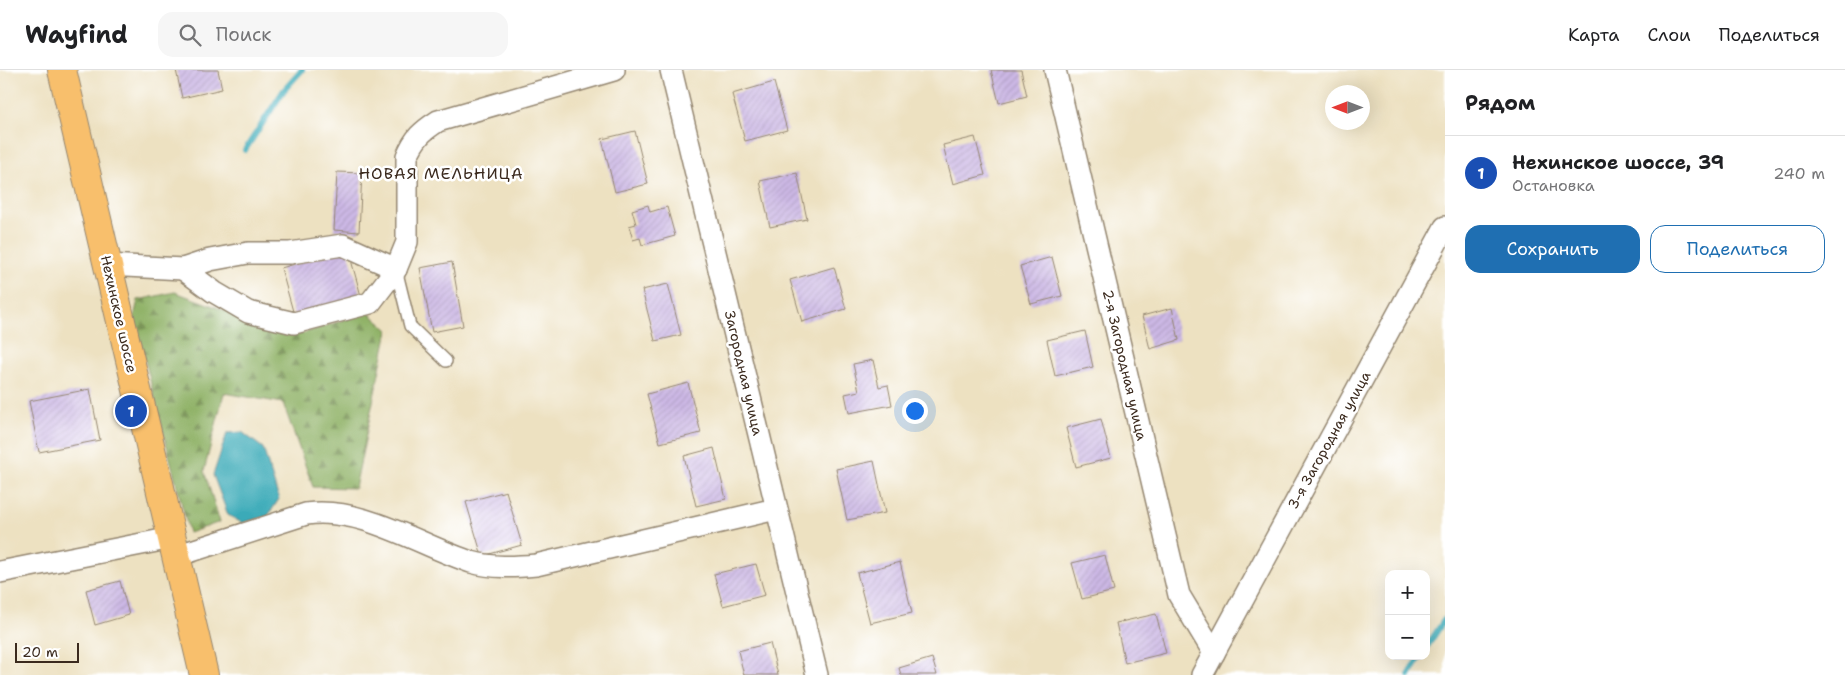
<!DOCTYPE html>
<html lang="ru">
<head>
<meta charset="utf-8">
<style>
	body { margin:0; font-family:"Shantell Sans",sans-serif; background:#f6f6f6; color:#202124 }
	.controls { position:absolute; right:15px; bottom:15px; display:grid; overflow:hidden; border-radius:10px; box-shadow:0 5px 20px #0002 }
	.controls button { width:45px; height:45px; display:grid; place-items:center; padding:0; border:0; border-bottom:1px solid #e0e0e0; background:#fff; color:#202124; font:25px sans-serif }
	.compass { position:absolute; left:1325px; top:15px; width:45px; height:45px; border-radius:50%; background:#fff; box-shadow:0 5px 20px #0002; rotate:270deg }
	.scale { position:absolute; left:15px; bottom:12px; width:64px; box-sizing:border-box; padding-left:5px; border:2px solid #3b2a1e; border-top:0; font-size:14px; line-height:18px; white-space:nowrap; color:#3b2a1e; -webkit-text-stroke:4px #fff; paint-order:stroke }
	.you { position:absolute; left:914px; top:340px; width:18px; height:18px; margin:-12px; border:4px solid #fff; border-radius:50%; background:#1a73e8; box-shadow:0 0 0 8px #1a73e833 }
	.badge { display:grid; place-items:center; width:32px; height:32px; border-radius:50%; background:#1f6fb2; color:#fff; font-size:16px; font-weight:700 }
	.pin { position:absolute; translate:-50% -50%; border:2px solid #fff; box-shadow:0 1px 5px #0006 }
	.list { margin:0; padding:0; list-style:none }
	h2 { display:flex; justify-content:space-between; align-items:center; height:65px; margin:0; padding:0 20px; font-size:21px }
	h2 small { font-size:16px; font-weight:400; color:#757577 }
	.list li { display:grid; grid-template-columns:32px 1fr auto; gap:15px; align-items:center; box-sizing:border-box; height:75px; padding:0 20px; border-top:1px solid #e0e0e0 }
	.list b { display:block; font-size:19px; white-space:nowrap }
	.list p { margin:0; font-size:16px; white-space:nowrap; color:#757577 }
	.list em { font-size:16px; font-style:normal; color:#757577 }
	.actions { display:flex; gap:10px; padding:15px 20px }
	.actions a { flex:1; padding:11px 0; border:1px solid #1f6fb2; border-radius:15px; text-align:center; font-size:18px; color:#1f6fb2 }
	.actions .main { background:#1f6fb2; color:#fff }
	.icon { flex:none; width:28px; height:28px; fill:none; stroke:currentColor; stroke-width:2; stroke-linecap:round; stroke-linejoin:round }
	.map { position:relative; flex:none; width:1445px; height:605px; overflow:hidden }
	header { display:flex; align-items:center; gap:30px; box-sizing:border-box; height:70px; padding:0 25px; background:#fff; border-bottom:1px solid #e0e0e0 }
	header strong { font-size:24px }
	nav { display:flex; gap:28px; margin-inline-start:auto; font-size:18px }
	.search { width:350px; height:45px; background:#f6f6f6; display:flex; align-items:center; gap:12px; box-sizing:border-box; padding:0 18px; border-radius:15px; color:#757577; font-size:19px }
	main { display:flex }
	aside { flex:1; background:#fff }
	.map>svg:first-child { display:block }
	.forest { fill:url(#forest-firs); stroke:#666e42 }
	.water { fill:#3aaab8; stroke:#3a6a6b }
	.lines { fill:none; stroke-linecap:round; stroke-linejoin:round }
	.stream { stroke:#3aaab8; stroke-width:6 }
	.building { fill:url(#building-hatch) }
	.lane-casing { stroke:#948670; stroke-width:14 }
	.street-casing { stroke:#948670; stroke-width:24 }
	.primary-casing { stroke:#948670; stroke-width:30 }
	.lane { stroke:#fff; stroke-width:11 }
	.street { stroke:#fff; stroke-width:21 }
	.primary { stroke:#f8bf6c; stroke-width:28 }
	.labels { text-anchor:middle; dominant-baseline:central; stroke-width:5; stroke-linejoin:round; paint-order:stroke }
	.street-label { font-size:14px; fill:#3b2a1e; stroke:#fff }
	.quarter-label { font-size:16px; letter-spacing:1px; fill:#3b2a1e; stroke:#fff }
</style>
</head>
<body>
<header>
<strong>Wayfind</strong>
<div class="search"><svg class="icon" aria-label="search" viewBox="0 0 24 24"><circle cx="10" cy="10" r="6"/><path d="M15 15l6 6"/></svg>Поиск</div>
<nav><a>Карта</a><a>Слои</a><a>Поделиться</a></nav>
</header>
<main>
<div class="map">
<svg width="1445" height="605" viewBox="0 0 1445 605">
	<defs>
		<pattern id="forest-firs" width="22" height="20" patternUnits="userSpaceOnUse" patternTransform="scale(1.25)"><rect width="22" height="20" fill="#90b267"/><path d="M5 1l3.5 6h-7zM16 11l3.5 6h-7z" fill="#779154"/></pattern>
		<pattern id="building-hatch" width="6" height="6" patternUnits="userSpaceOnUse" patternTransform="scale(1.25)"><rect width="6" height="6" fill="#ccb8e5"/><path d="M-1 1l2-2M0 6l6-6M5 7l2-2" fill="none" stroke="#b09ec4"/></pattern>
	</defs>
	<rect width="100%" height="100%" fill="#fff"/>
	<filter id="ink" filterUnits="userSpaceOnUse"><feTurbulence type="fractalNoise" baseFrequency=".02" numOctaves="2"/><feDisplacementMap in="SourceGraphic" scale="10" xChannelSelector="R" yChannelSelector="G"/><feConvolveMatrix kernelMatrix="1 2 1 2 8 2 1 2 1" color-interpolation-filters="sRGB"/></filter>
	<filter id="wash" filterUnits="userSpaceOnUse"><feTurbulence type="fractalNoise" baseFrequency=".0096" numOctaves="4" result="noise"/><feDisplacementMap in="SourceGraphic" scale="20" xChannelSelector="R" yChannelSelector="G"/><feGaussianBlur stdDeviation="1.12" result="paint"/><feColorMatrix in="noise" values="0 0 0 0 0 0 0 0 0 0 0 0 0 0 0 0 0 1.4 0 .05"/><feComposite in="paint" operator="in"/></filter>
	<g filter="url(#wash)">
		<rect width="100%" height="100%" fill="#ede1c1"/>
		<polygon class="forest" points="175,222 295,266 368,242 388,260 355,418 313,417 283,333 224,323 204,401 220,452 189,463 134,247 138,230"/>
		<polygon class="water" points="242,362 263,378 279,429 268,446 242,453 228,445 213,405 227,363"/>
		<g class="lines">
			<g class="stream">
				<polyline points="245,80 284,20 302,0"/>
				<polyline points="1426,578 1445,549"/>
				<polyline points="1409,605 1421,586"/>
			</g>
		</g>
		<g id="blocks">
			<g class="building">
				<polygon points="176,0 218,0 222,19 182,28"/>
				<polygon points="991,0 1021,0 1027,26 999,33"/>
				<polygon points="774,12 787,60 745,71 732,24"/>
				<polygon points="635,61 648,114 615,122 602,69"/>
				<polygon points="975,67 985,105 953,114 943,75"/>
				<polygon points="337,102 362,103 359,162 334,160"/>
				<polygon points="797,103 807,149 770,157 760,111"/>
				<polygon points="648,135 650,142 667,137 675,166 642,175 640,168 633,170 629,156 636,154 632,140"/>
				<polygon points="348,179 361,226 294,245 281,198"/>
				<polygon points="1052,187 1062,226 1031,234 1020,196"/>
				<polygon points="452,192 463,256 432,262 420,198"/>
				<polygon points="834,197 846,239 802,252 790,210"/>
				<polygon points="668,214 681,265 655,271 642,220"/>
				<polygon points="1172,238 1179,270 1150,279 1142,246"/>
				<polygon points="1085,261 1093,297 1055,306 1047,270"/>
				<polygon points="873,290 879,317 888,315 892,335 849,343 845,324 859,321 853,294"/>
				<polygon points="688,313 701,363 660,373 647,324"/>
				<polygon points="90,319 100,370 39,382 29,331"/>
				<polygon points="1101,349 1111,388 1076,397 1066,358"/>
				<polygon points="714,378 726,429 696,436 684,386"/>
				<polygon points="874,391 885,443 847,450 836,399"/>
				<polygon points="506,421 522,475 482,486 466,432"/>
				<polygon points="1105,485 1114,521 1082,529 1072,493"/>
				<polygon points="900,492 912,543 870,553 857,503"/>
				<polygon points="756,494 765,525 723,536 714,504"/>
				<polygon points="120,511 129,545 95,555 86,520"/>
				<polygon points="1156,544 1166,583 1125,593 1116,553"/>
				<polygon points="770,573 778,605 744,605 738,581"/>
				<polygon points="932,588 937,605 901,605 899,598"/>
			</g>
		</g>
	</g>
	<g filter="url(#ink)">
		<use href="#blocks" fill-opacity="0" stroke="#948670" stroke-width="1"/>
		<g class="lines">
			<defs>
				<polyline id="lane" points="396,199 410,256 446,291"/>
				<g id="street">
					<polyline points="671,0 817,605"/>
					<polyline points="1055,0 1179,525 1214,583"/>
					<path d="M 107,195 L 183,199 L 210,190 L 248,183 L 290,183 L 343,175 L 396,199 L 407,172 L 407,86 C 415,68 421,62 438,51 L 614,0"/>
					<polyline points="183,199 214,222 248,242 294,253 370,233 396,199"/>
					<path d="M 176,486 L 306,444 C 362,436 419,475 471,492 C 493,498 514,497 536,495 L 776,439"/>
					<polyline points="0,502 172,468"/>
					<polyline points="1202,605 1445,157"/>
				</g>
				<polyline id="primary" points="62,0 204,605"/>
			</defs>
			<use href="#lane" class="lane-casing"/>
			<use href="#street" class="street-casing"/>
			<use href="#primary" class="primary-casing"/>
			<use href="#lane" class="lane"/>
			<use href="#street" class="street"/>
			<use href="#primary" class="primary"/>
		</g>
	</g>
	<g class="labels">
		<g class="street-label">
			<text transform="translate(119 244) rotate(77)">Нехинское шоссе</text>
			<text transform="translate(1125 295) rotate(77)">2-я Загородная улица</text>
			<text transform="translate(744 303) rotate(77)">Загородная улица</text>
			<text transform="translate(1329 370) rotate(-61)">3-я Загородная улица</text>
		</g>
		<g class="quarter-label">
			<text x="441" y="103">НОВАЯ МЕЛЬНИЦА</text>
		</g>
	</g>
</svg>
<div class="controls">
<button>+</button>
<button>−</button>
</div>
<svg class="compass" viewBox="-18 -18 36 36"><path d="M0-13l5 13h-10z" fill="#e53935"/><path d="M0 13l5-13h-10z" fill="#757577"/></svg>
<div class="scale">20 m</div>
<div class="you"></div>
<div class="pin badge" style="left:131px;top:341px;background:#1a4fb4">1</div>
</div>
<aside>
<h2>Рядом<small></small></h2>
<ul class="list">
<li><span class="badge" style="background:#1a4fb4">1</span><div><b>Нехинское шоссе, 39</b><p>Остановка</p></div><em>240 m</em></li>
</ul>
<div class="actions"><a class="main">Сохранить</a><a>Поделиться</a></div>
</aside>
</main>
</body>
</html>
